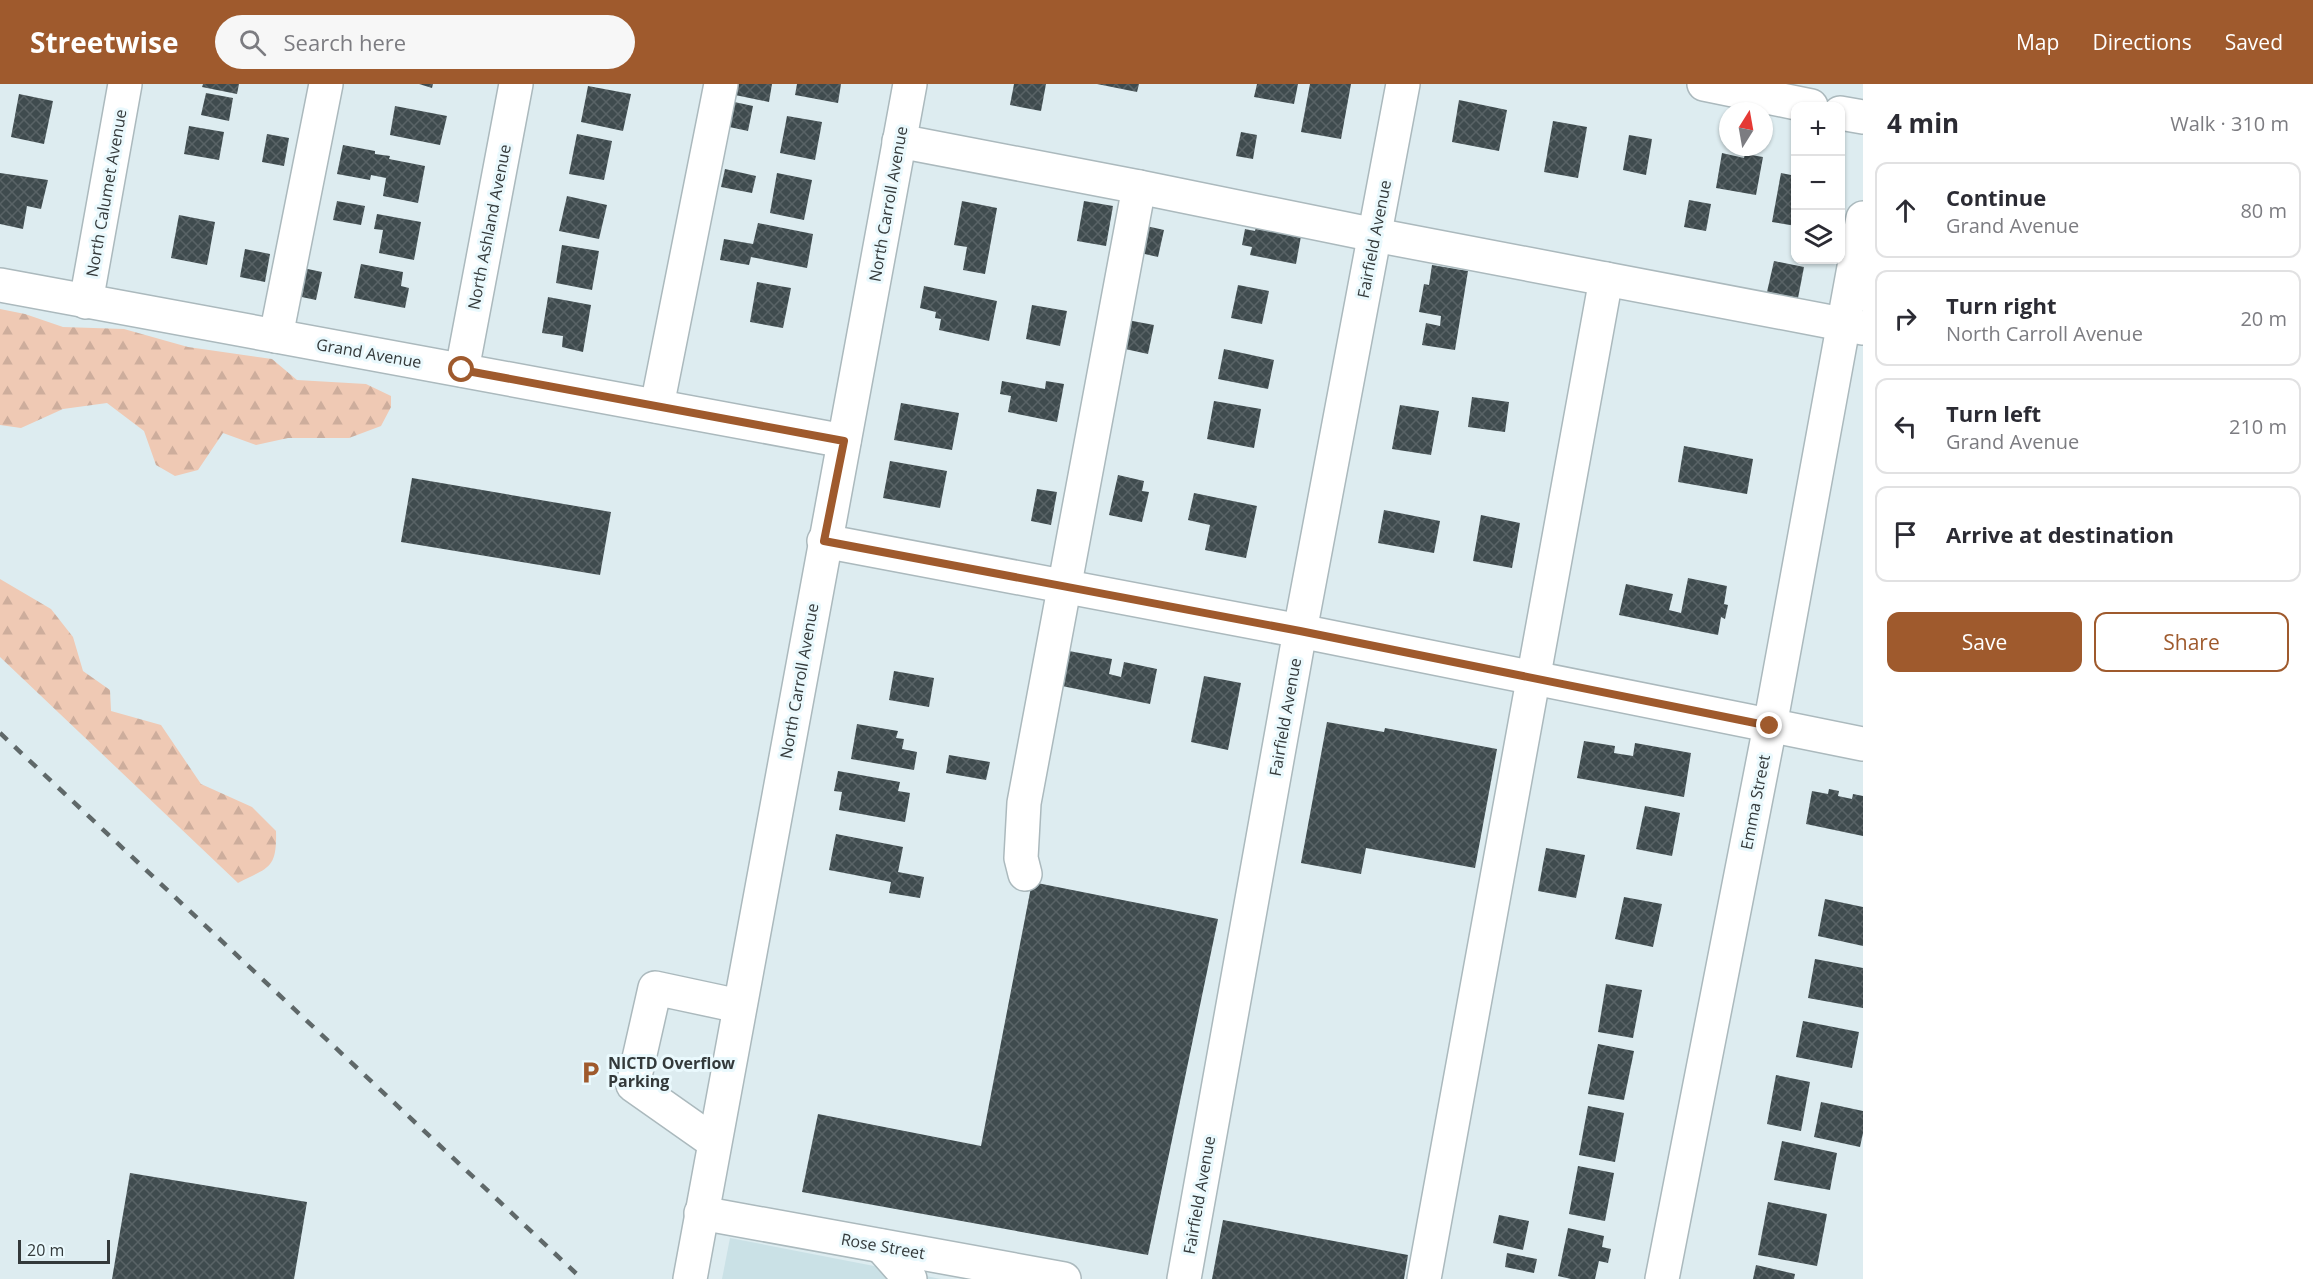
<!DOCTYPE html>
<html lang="en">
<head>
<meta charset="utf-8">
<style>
	body { margin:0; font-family:"Open Sans",sans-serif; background:#f7f7f7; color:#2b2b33 }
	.controls { position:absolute; right:18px; top:18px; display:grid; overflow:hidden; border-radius:12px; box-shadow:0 2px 4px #0004 }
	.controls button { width:54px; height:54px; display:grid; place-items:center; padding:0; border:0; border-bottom:2px solid #e1e1e2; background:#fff; color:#2b2b33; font:30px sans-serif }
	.compass { position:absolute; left:1719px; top:18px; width:54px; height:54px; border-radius:50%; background:#fff; box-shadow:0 2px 4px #0004; rotate:11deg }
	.scale { position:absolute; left:18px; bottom:15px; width:92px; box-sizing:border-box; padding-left:6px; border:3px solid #33393a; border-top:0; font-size:16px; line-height:21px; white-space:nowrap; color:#33393a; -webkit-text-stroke:4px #eaf9fd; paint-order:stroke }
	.stop { position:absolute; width:18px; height:18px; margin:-14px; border:4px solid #9f5a2d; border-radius:50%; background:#fff }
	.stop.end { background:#9f5a2d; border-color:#fff; box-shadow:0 2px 6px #0008 }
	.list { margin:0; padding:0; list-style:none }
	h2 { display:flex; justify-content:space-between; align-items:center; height:78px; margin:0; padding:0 24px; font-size:26px }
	h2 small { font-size:20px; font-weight:400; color:#7c7c81 }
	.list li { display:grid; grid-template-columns:39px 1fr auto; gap:18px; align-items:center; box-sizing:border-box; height:96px; margin:0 12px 12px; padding:0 12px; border:2px solid #e1e1e2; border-radius:12px }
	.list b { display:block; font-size:22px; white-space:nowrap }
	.list p { margin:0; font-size:20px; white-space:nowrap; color:#7c7c81 }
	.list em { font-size:20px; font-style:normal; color:#7c7c81 }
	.actions { display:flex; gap:12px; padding:18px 24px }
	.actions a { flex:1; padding:14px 0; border:2px solid #9f5a2d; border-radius:12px; text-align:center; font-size:21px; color:#9f5a2d }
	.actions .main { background:#9f5a2d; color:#fff }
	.icon { flex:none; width:33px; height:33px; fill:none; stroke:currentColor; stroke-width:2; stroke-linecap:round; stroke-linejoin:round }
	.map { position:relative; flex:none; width:1863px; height:1195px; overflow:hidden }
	header { display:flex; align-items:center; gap:36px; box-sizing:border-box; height:84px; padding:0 30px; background:#9f5a2d; color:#fff }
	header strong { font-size:28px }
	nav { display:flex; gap:33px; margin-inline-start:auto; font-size:21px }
	.search { width:420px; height:54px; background:#f7f7f7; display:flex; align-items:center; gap:15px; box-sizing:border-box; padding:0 21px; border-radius:33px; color:#7c7c81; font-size:22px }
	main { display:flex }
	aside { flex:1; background:#fff }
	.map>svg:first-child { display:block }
	.built { fill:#cae1e6 }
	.forest { fill:url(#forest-firs) }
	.building { fill:url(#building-cross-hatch) }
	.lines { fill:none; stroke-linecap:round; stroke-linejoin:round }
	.minor-casing { stroke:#abb9bd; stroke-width:36 }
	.minor { stroke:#fff; stroke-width:33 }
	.rail { stroke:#5f6869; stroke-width:4.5; stroke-dasharray:10 10; stroke-linecap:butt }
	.route { stroke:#9f5a2d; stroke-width:8 }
	.labels { text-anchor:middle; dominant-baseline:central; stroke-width:6; stroke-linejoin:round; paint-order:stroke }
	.street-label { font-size:16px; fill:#33393a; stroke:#eaf9fd }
	.poi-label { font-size:16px; font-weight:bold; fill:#33393a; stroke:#eaf9fd; text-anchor:start }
</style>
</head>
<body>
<header>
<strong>Streetwise</strong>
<div class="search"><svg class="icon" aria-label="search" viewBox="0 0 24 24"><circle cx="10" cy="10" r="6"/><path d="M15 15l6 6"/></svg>Search here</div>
<nav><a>Map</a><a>Directions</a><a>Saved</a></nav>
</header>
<main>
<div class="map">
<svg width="1863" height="1195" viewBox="0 0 1863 1195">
	<defs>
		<pattern id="forest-firs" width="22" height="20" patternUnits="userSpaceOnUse" patternTransform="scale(1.5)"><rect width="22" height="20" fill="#efc9b4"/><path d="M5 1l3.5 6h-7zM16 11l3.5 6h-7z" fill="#cdad9c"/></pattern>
		<pattern id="building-cross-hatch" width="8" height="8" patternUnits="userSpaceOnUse" patternTransform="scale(1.5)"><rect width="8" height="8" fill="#3f4b4e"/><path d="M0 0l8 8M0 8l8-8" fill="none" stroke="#596366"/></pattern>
	</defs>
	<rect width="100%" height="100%" fill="#ddecf0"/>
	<polygon class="built" points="730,1154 941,1195 722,1195"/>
	<g class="forest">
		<polygon points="0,225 25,230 63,243 124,245 188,263 272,275 297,296 366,300 391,312 391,323 381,342 349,354 288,354 256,361 223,349 198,386 175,392 156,381 144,347 107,319 63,325 21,344 0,341"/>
		<path d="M 0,495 L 51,525 L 73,553 L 83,587 L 110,606 L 111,627 L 161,641 L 201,700 L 252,723 L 276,747 C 277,785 269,783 238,799 L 0,573 Z"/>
	</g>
	<g class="building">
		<polygon points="203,0 239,0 237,10 202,3"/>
		<polygon points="419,0 433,0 432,4"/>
		<polygon points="737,0 772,0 769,18 735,11"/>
		<polygon points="797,0 841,0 838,19 795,11"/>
		<polygon points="1014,0 1046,0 1041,27 1010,21"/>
		<polygon points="1097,0 1139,0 1137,8"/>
		<polygon points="1257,0 1298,0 1294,20 1254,13"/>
		<polygon points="1310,0 1351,0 1341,55 1301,48"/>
		<polygon points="588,2 631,10 623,47 581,38"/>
		<polygon points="206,9 233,14 229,37 201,31"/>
		<polygon points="19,10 53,17 44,60 11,53"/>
		<polygon points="725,16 753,22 748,47 720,41"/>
		<polygon points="1459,16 1507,26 1499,67 1452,58"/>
		<polygon points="395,22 447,32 440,61 390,51"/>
		<polygon points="787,32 822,38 815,76 780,69"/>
		<polygon points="1553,37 1587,43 1578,94 1544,88"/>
		<polygon points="189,42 224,48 219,76 184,70"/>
		<polygon points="1241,48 1257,51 1253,75 1236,72"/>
		<polygon points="267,50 289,54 284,82 262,78"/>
		<polygon points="577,50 612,57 604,96 569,90"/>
		<polygon points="1629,51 1652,55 1646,91 1623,86"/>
		<polygon points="343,61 375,67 375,70 390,72 389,75 425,82 418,119 383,112 386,94 371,91 370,96 337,90"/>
		<polygon points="1722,69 1744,74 1745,70 1763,73 1756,111 1716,104"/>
		<polygon points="725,85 756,92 752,109 721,103"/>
		<polygon points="0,89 48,96 41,125 27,122 23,145 0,140"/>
		<polygon points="777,89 812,96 804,136 770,129"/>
		<polygon points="1781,89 1796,92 1796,142 1772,138"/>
		<polygon points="567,112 607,121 599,155 559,147"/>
		<polygon points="1689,116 1711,120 1706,147 1684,143"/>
		<polygon points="337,117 365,122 361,141 333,136"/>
		<polygon points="962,117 997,124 985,190 963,186 967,163 954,161"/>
		<polygon points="1084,117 1113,122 1106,162 1077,157"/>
		<polygon points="377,130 421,138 414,176 379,169 383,146 374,145"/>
		<polygon points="179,131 215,138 207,181 171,174"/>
		<polygon points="758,139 813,150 807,184 751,173 749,181 720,176 724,155 753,160"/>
		<polygon points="1142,141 1164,146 1158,173 1136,168"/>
		<polygon points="1256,143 1301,152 1296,180 1250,171 1252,163 1242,161 1245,145 1255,147"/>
		<polygon points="562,161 599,167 592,206 556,199"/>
		<polygon points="245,165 270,170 265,198 240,193"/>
		<polygon points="1774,177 1804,183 1798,214 1767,208"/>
		<polygon points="361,180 403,188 401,202 409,204 405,224 354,214"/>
		<polygon points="1432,181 1468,187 1455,266 1422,261 1426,239 1440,242 1441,232 1419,228 1424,200 1429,201"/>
		<polygon points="303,184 322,188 316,216 297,212"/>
		<polygon points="757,198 791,204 783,244 750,238"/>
		<polygon points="1238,201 1269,207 1262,240 1231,234"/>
		<polygon points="924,202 997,217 989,257 939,246 941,235 935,234 936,228 920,224"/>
		<polygon points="548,213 591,221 583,268 562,263 563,252 542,249"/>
		<polygon points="1032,221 1067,227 1060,262 1026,255"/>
		<polygon points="1122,235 1154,241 1148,270 1116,263"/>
		<polygon points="1224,265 1274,276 1268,305 1218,295"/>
		<polygon points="1002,297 1045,305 1046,297 1064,300 1057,338 1008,328 1011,312 1000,310"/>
		<polygon points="1472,313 1509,318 1505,348 1468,343"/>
		<polygon points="1214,317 1261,325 1254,364 1207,355"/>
		<polygon points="901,319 959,329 952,366 894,356"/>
		<polygon points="1400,321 1439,327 1431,371 1392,365"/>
		<polygon points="1684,362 1753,375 1747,410 1678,398"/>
		<polygon points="890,377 947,387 940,424 883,414"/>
		<polygon points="1118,391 1144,397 1142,407 1149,408 1142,438 1109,431"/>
		<polygon points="412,394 611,428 600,491 401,458"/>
		<polygon points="1037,405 1057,408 1051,441 1031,437"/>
		<polygon points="1194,409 1257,422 1246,474 1205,466 1210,441 1188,436"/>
		<polygon points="1384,426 1440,437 1434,469 1378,459"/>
		<polygon points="1481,431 1520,439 1512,484 1473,477"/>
		<polygon points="1688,494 1727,502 1724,520 1728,521 1725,535 1721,533 1718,551 1619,531 1626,500 1673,510 1669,526 1681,529"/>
		<polygon points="1069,567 1112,575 1109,590 1121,593 1124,578 1157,585 1150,620 1062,602"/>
		<polygon points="894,587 934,594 929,623 889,616"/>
		<polygon points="1204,592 1241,599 1228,666 1191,658"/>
		<polygon points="1327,638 1384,648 1385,644 1497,665 1475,784 1366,764 1361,790 1301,779"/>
		<polygon points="857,640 898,647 896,654 904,655 902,665 917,668 914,686 851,675"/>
		<polygon points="1584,657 1615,662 1614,669 1633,672 1635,659 1691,669 1684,713 1577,694"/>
		<polygon points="949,671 990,678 986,696 946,689"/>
		<polygon points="838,687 900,698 898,707 910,709 905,738 839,726 842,708 834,707"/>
		<polygon points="1829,705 1839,707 1838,712 1852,715 1853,710 1863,712 1863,752 1806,740 1812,707 1828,710"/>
		<polygon points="1645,722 1680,729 1672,772 1636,765"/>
		<polygon points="836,750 903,763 898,788 924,793 920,814 889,809 891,798 829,786"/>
		<polygon points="1546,764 1585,771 1576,814 1538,807"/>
		<polygon points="1032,798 1218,835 1148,1171 802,1108 818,1030 981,1062"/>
		<polygon points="1624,813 1662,820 1653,863 1615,855"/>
		<polygon points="1825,815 1863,823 1863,862 1818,852"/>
		<polygon points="1815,875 1863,884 1863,924 1808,914"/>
		<polygon points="1606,900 1642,906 1633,954 1598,948"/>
		<polygon points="1803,937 1859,948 1852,984 1796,973"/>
		<polygon points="1598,960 1634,967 1624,1016 1588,1010"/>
		<polygon points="1776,991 1810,998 1801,1047 1767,1040"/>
		<polygon points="1821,1018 1863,1027 1863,1049 1860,1063 1814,1053"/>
		<polygon points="1588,1022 1624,1029 1615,1078 1579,1071"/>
		<polygon points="1782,1057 1837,1069 1830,1106 1774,1096"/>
		<polygon points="1578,1082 1614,1089 1605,1137 1569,1130"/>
		<polygon points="130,1089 307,1118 294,1195 112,1195"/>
		<polygon points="1768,1118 1827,1130 1817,1182 1758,1171"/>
		<polygon points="1499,1131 1529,1137 1523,1166 1493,1159"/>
		<polygon points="1223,1136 1408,1171 1404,1195 1212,1195"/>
		<polygon points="1568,1144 1604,1152 1602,1163 1611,1165 1608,1179 1599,1177 1595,1195 1571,1195 1558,1192"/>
		<polygon points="1507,1169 1537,1175 1534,1189 1505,1183"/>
		<polygon points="1756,1181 1795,1190 1794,1195 1753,1195"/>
	</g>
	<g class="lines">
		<defs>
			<g id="minor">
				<polyline points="1704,0 1811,22"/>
				<polyline points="1840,29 1863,33"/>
				<polyline points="899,57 1139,103 1375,151 1863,244"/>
				<polyline points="0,201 844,357"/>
				<polyline points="86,218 125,0"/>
				<polyline points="276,252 326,0"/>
				<polyline points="462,286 516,0"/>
				<polyline points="657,322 721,0"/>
				<polyline points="824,457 1300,547 1863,660"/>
				<polyline points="1025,790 1021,774 1024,719 1139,103"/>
				<polyline points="714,1058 633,1001 655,904 739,922"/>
				<polyline points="701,1129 1064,1195"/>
				<polyline points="881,1162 910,1195"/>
				<polyline points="690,1195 910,0"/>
				<polyline points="1184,1195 1300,547 1403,0"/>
				<polyline points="1424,1195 1606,195"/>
				<polyline points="1662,1195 1770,642 1863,134"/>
			</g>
		</defs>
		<use href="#minor" class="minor-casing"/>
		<use href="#minor" class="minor"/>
		<polyline class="rail" points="0,649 582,1195"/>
	</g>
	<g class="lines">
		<polyline class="route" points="462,286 844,357 824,457 1300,547 1770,642"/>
	</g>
	<defs>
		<symbol id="parking-bare" viewBox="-9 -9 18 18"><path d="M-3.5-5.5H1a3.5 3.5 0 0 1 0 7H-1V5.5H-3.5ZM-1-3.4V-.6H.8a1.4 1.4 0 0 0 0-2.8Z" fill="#9f5a2d" stroke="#eaf9fd" stroke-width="2.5" paint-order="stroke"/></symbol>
	</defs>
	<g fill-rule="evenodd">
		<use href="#parking-bare" x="574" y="972" width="33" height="33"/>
	</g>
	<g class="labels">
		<g class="street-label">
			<text transform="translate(106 109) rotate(-80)">North Calumet Avenue</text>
			<text transform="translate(888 120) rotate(-80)">North Carroll Avenue</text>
			<text transform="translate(489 143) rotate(-79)">North Ashland Avenue</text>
			<text transform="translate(1374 155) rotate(-79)">Fairfield Avenue</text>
			<text transform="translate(369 269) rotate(10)">Grand Avenue</text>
			<text transform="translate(799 597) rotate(-80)">North Carroll Avenue</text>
			<text transform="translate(1285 633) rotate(-80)">Fairfield Avenue</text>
			<text transform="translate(1755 718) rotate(-79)">Emma Street</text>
			<text transform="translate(1199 1111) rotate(-80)">Fairfield Avenue</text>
			<text transform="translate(883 1162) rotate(10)">Rose Street</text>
		</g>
		<g class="poi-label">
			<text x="608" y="979">NICTD Overflow<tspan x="608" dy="18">Parking</tspan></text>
		</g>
	</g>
</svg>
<div class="controls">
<button>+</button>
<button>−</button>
<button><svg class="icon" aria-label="layers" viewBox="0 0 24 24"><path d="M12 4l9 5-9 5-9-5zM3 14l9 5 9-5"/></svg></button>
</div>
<svg class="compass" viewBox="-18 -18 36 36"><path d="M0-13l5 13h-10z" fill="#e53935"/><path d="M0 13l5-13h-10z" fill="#7c7c81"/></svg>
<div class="scale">20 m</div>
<div class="stop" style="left:462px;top:286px"></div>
<div class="stop end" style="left:1770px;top:642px"></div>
</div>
<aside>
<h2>4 min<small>Walk · 310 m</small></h2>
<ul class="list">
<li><svg class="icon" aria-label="ahead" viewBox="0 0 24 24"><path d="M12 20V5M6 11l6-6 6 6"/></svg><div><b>Continue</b><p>Grand Avenue</p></div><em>80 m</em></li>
<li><svg class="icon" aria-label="right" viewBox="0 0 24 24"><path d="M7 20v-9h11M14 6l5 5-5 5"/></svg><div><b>Turn right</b><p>North Carroll Avenue</p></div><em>20 m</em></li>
<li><svg class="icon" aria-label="left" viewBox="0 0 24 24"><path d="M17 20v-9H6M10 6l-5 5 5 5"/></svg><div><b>Turn left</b><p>Grand Avenue</p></div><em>210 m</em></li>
<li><svg class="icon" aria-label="arrive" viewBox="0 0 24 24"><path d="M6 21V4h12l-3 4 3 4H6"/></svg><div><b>Arrive at destination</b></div></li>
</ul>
<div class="actions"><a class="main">Save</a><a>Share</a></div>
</aside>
</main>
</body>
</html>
